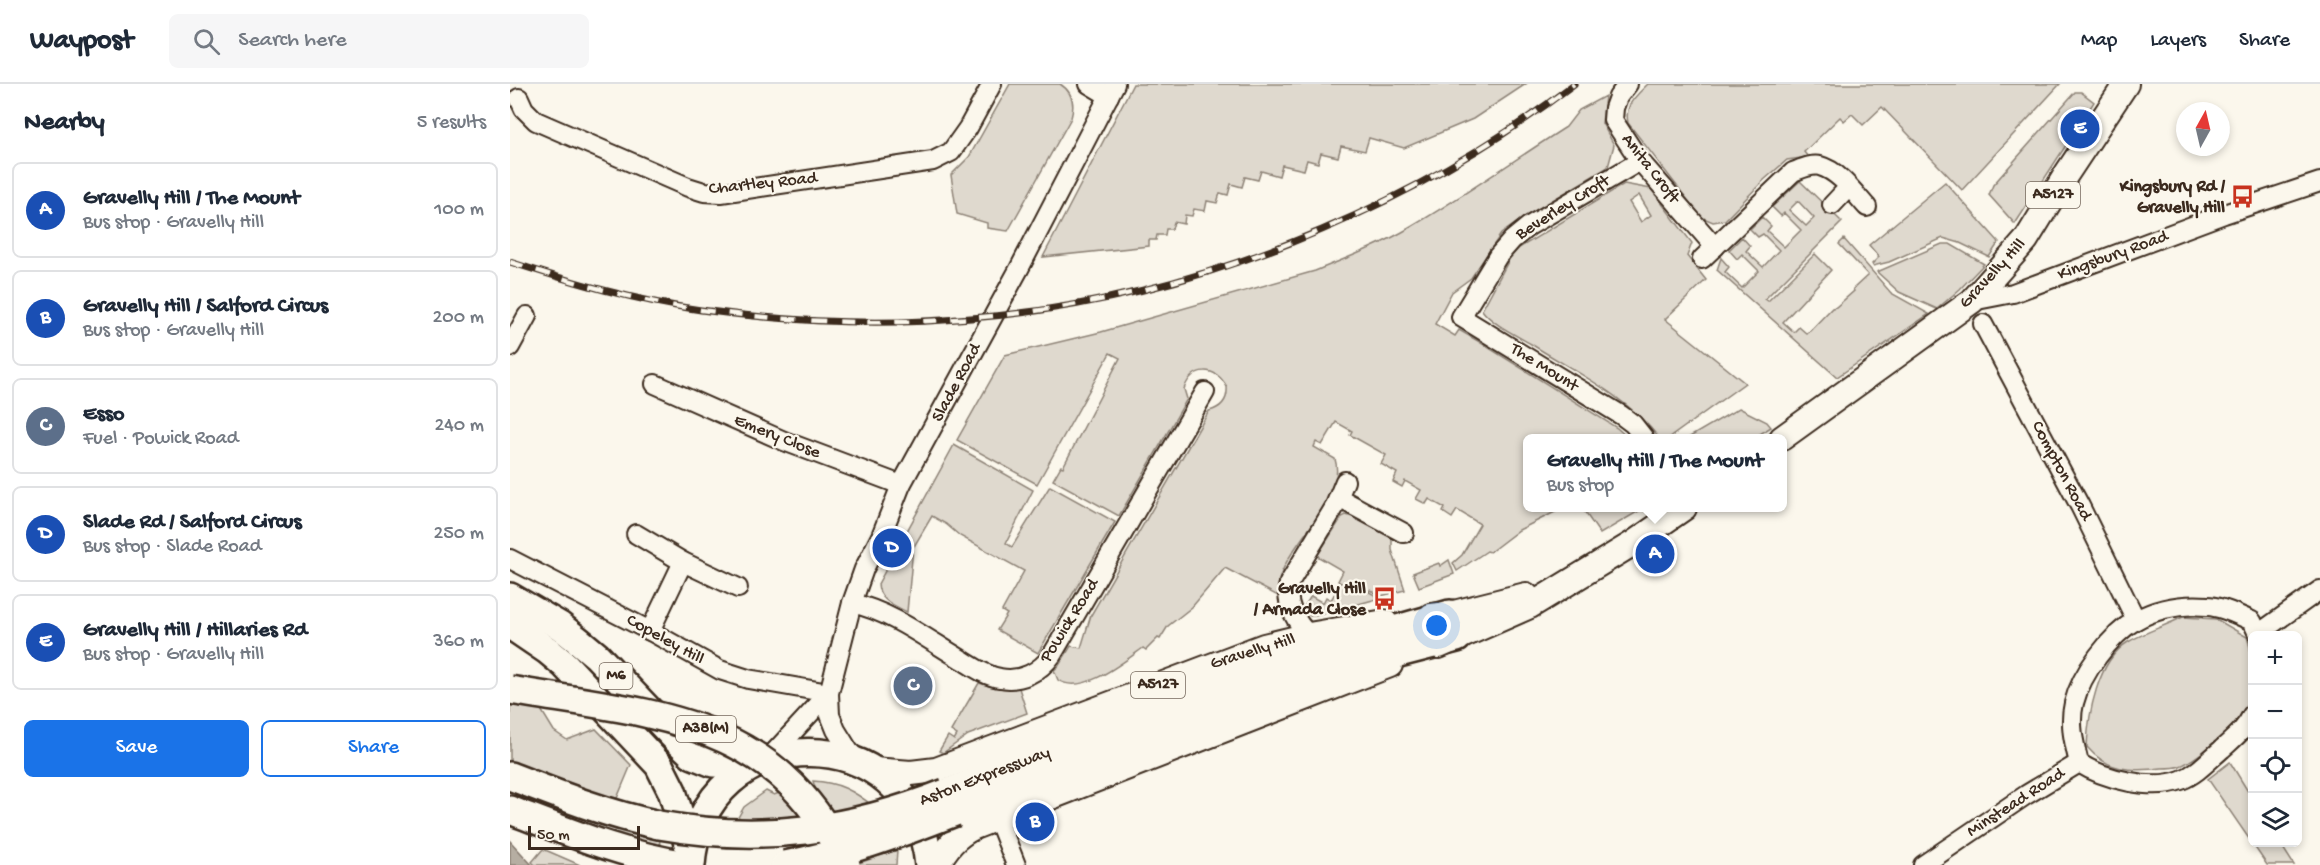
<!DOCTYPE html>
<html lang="en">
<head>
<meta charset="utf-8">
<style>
	body { margin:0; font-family:"Gochi Hand",sans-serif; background:#f6f6f7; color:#1f2937 }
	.controls { position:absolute; right:18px; bottom:18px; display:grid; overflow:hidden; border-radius:9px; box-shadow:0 3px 9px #0003 }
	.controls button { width:54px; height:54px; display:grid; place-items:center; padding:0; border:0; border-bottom:2px solid #e0e1e3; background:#fff; color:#1f2937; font:30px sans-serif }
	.compass { position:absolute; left:1666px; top:18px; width:54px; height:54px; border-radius:50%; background:#fff; box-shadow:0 3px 9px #0003; rotate:8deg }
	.scale { position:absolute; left:18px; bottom:15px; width:112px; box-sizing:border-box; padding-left:6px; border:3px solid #3b2a1e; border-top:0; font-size:16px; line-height:21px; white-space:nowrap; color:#3b2a1e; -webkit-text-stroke:4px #fbf7ec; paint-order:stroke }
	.you { position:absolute; left:927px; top:542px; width:21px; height:21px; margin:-15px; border:4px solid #fff; border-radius:50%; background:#1a73e8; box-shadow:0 0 0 9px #1a73e833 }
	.badge { display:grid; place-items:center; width:39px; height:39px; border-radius:50%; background:#1a73e8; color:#fff; font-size:20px; font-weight:700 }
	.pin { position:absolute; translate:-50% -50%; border:3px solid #fff; box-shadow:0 2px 6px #0006 }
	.popup { position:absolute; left:1013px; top:350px; width:264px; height:78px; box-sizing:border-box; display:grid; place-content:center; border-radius:9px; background:#fff; filter:drop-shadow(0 2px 4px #0005); font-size:20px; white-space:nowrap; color:#747a83 }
	.popup b { font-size:22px; color:#1f2937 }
	.popup::after { content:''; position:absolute; left:50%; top:100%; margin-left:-12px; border:12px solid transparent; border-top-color:#fff }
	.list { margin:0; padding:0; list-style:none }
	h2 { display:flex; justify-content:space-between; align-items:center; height:78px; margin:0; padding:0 24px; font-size:26px }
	h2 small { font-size:20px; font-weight:400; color:#747a83 }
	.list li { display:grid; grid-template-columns:39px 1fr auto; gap:18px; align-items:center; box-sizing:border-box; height:96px; margin:0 12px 12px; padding:0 12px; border:2px solid #e0e1e3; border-radius:9px }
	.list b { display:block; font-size:22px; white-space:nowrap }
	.list p { margin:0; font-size:20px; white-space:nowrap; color:#747a83 }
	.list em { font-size:20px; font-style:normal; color:#747a83 }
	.actions { display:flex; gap:12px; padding:18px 24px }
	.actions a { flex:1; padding:14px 0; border:2px solid #1a73e8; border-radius:9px; text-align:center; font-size:21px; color:#1a73e8 }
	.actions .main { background:#1a73e8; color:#fff }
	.icon { flex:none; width:33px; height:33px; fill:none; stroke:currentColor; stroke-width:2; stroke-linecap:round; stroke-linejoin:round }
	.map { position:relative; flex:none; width:1810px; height:781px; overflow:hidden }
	header { display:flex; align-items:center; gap:36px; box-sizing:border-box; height:84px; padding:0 30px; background:#fff; border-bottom:2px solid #e0e1e3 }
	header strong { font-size:28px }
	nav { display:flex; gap:33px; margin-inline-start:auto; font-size:21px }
	.search { width:420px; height:54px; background:#f6f6f7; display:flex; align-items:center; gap:15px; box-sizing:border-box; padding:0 21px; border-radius:9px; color:#747a83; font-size:22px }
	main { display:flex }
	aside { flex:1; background:#fff }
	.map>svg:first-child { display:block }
	.green { fill:#dfd9ce; stroke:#8d8276; stroke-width:1.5; fill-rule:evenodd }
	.water { fill:#b6aea2; stroke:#85796d; stroke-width:1.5 }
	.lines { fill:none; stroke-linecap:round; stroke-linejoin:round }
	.minor-casing { stroke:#3b2a1e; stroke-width:22 }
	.major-casing { stroke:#3b2a1e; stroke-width:28 }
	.highway-casing { stroke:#3b2a1e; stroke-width:32 }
	.minor { stroke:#fbf7ec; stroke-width:18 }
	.major { stroke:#fbf7ec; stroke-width:24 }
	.highway { stroke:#fbf7ec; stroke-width:27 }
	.rail-casing { stroke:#3b2a1e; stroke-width:7 }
	.rail { stroke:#fbf7ec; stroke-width:4.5; stroke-dasharray:14; stroke-linecap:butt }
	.highway-bridge-casing { stroke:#3b2a1e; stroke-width:32; stroke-linecap:butt }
	.highway-bridge { stroke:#fbf7ec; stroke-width:27 }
	.labels { text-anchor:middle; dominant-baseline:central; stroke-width:4.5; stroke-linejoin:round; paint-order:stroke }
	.shield { fill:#fbf7ec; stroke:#75685c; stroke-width:1.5 }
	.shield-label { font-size:16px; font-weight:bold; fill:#3b2a1e }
	.street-label { font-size:18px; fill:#3b2a1e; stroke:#fbf7ec }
	.poi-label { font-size:18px; font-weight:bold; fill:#3b2a1e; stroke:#fbf7ec; text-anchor:end }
</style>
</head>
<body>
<header>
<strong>Waypost</strong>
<div class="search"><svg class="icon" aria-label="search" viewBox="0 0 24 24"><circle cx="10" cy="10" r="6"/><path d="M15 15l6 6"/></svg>Search here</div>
<nav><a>Map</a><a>Layers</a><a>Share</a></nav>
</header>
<main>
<aside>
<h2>Nearby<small>5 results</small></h2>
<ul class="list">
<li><span class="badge" style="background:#1a4fb4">A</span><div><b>Gravelly Hill / The Mount</b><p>Bus stop · Gravelly Hill</p></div><em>100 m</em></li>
<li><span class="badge" style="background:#1a4fb4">B</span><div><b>Gravelly Hill / Salford Circus</b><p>Bus stop · Gravelly Hill</p></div><em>200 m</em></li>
<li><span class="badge" style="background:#5c6f8a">C</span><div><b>Esso</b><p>Fuel · Powick Road</p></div><em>240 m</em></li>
<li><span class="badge" style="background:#1a4fb4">D</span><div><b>Slade Rd / Salford Circus</b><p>Bus stop · Slade Road</p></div><em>250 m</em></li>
<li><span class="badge" style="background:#1a4fb4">E</span><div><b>Gravelly Hill / Hillaries Rd</b><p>Bus stop · Gravelly Hill</p></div><em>360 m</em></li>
</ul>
<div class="actions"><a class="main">Save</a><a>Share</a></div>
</aside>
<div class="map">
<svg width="1810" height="781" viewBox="0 0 1810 781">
	<rect width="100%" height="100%" fill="#fbf7ec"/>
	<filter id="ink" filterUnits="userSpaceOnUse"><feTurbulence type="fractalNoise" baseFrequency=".0167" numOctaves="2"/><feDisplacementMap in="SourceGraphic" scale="12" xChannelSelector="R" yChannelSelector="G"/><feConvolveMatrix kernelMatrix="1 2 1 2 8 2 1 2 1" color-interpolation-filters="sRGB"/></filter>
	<g filter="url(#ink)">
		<g class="green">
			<path d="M 500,0 L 550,0 C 563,8 565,20 561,34 L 498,147 L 477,144 L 477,139 L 447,130 L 441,91 L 459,73 Z"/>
			<polygon points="623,0 1016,0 963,35 894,64 859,54 855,67 831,62 828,73 811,69 808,79 797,76 794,86 772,81 769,92 751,87 748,96 735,93 732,103 721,100 718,111 710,109 707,119 697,117 695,127 684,125 682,132 675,131 674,140 664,138 662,145 656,145 655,151 647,151 646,156 639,156 639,162 533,173"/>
			<path d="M 1138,0 L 1550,0 L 1452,106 L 1372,23 L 1353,41 L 1342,30 L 1334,37 L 1330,33 L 1294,68 L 1298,73 L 1277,76 L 1254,96 L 1215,136 L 1203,138 L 1191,133 L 1118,39 C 1114,21 1126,12 1138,0 Z"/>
			<polygon points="1565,8 1571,8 1584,18 1505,140 1479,111 1483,101"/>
			<path d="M 1095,12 L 1092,39 L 1104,61 L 1098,83 L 1016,132 L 991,150 L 961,194 L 942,208 L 925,240 L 945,252 L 949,246 L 968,257 L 1107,344 L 1118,354 L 1018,354 L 1018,424 L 1053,424 L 1009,446 L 980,468 L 977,467 L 947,487 L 943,479 L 952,471 L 970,440 L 947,426 L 942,434 L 933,428 L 935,424 L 919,415 L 916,420 L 906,415 L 911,406 L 895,397 L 892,403 L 883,398 L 887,389 L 871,380 L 876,371 L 842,352 L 840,351 L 842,347 L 826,338 L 812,361 L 806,358 L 804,363 L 825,375 C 839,421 762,468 768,512 L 715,484 L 682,523 L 658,542 L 650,555 L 648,554 L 636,566 L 633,564 C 612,579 572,612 548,596 L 544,586 L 548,583 L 561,562 L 571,564 L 581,531 L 699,327 C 711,324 718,316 717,303 C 705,282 683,281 674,305 L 677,315 L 609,432 L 543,396 L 551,382 L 553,383 L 610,274 L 600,269 L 527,400 L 447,356 L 495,271 L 591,248 L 805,187 C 837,174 871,161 901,143 C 954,112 1004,76 1056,43 L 1069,26 Z"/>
			<path d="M 1290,97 L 1332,138 L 1255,215 L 1258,217 L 1305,170 L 1321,186 L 1273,238 L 1284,248 L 1289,243 L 1297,250 L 1322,224 L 1326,223 L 1344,207 L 1343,205 L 1358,191 L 1329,160 L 1334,155 L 1381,209 L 1419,230 L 1327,293 L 1207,186 L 1211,174 L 1219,183 L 1215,188 L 1232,204 L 1249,187 L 1232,170 L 1227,175 L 1219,166 L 1232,153 L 1240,162 L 1236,167 L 1253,183 L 1269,166 L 1253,150 L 1248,153 L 1240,145 L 1252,133 L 1261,142 L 1257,147 L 1274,163 L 1291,146 L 1274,129 L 1271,132 L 1262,123 ZM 1288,117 L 1304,134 L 1296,142 L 1279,126 Z"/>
			<polygon points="1435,98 1489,158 1479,173 1450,159 1433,154 1379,178 1363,182 1362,180 1369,173 1359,161"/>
			<path d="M 1114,100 L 1141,105 L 1182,159 L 1177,172 L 1196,196 L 1155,235 L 1235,299 L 1159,354 L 1149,354 C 1117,312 1065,288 1021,260 C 1006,251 982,240 972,226 L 1000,174 L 1009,164 ZM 1129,111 L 1141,131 L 1131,138 L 1119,118 Z"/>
			<polygon points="1432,160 1440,160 1474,180 1450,205 1427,225 1389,208 1367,188"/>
			<polygon points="1229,324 1257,338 1261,343 1244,354 1178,354"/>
			<path d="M 444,361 L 523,406 L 496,459 L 502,463 L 540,402 L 605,438 L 528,569 L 487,546 L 497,530 L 492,527 L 514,487 L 450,452 L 436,440 L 422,432 L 403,464 L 397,528 C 384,521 369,517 368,500 Z"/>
			<polygon points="1072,424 1134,424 1090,450"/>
			<polygon points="836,431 843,433 882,454 882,466 895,506 871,512 860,506 859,508 870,514 806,532 800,532 794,523 801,512 813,519 816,513 821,516 831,499 828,497 833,487 807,472 832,433"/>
			<polygon points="939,476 944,490 909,503 903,489 929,479 930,482"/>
			<path d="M 1673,533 L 1706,535 L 1737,553 C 1745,577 1747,611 1730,632 C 1720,647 1686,676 1670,682 C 1665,684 1657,684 1652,684 C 1622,688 1597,687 1577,663 C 1578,631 1587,577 1618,558 C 1635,548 1655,542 1673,533 Z"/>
			<path d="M 469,599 C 484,604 494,606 509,604 L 517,629 L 458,651 L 433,669 L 429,667 L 438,652 L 444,656 L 447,651 L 441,647 Z"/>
			<polygon points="0,617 30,624 44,647 57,656 86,645 121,681 105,719 0,680"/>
			<polygon points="1720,678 1742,714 1742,758 1770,759 1784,781 1757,781 1698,695"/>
			<path d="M 303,697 C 328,698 344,707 363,722 L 322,731 L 307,711 Z"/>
			<polygon points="0,704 150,753 149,769 0,717"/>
			<polygon points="256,707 264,711 272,708 296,734 226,737 234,723"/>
			<polygon points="33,765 70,781 25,781 22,778"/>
			<polygon points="387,766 386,781 343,781"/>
		</g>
		<polygon class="water" points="0,757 22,781 0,781"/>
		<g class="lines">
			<defs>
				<g id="minor">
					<polyline points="579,0 599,12"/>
					<polyline points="1118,0 1108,13 1104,24 1103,36 1130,77 1205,163"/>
					<polyline points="9,14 14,25 26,37 178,103 194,108 211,109 423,77 441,68 458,44 482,0"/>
					<polyline points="1130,77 1019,142 1002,156 988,172 951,233 1111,331 1123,340 1134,354"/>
					<polyline points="1322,121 1338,104"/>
					<path d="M 1192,175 L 1283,88 C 1291,85 1301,80 1310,82 C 1329,87 1345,110 1357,123"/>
					<polyline points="1462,217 1503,209 1714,130 1810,98"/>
					<polyline points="1473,240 1570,422 1626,536"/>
					<polyline points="0,263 17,232"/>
					<polyline points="145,300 274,357 391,401"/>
					<polyline points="829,414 894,449"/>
					<polyline points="126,450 173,478 228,504"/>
					<polyline points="0,475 140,547 210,586 238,595 319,609"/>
					<path d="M 342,519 C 381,528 414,553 449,574 C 461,581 475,592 490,594 C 511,598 530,588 542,571 L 695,308"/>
					<polyline points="140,547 173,478"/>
					<polyline points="1748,550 1810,506"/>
					<path d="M 799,551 C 785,537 775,520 779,499 L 824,424 L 835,397"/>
					<path d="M 1742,631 C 1735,646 1724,654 1712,665 C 1699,676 1687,690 1671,696 C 1642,707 1594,695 1569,679 C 1564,659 1559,640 1564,619 C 1571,590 1600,551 1626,536 C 1648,524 1674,520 1698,522 C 1713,523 1728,531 1742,537 L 1749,552"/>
					<polyline points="258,675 319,609"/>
					<polyline points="350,678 339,667 326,646 320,631 319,609 342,519 354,485 371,452 391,401 509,185 605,0"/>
					<polyline points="488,735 506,781"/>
					<polyline points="1413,781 1516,711 1569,679"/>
				</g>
				<g id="major">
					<polyline points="1272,354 1462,217 1516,156 1557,89 1616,0"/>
					<polyline points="921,532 940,530 1016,511"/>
					<polyline points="929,562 1020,522 1122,460 1174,424"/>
					<polyline points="363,686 401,689 426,686 754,562 799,551 875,538"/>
					<path d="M 427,781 C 436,764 446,752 464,743 L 880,581"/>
				</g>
				<g id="highway">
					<polyline points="0,513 50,542 69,557 87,572 168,657 183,671 203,679 247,680"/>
					<polyline points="0,541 37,566 55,581 149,681 162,707 180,766"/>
					<path d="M 0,692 C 49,711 97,730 149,741"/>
					<polyline points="436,709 765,580 940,530"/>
					<path d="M 0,726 C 58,748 115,772 177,781"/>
					<polyline points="445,728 792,594 947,554"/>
					<path d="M 181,781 C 191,633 404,629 419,781"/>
				</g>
			</defs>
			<use href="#minor" class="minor-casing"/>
			<use href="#major" class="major-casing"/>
			<use href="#highway" class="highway-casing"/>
			<use href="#minor" class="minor"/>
			<use href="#major" class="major"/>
			<use href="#highway" class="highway"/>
			<defs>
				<path id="rail" d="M 0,178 C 62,198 126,217 191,226 C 281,238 372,242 461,234 C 673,218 896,129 1064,0"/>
			</defs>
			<use href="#rail" class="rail-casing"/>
			<use href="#rail" class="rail"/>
			<defs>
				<g id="highway-bridge">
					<path d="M 0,606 C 141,630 268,632 336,781"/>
					<path d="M 149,741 C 252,759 340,747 436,709"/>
					<path d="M 275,781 C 333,770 389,750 445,728"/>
				</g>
			</defs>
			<use href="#highway-bridge" class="highway-bridge-casing"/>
			<use href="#highway-bridge" class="highway-bridge"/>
		</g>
	</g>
	<defs>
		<symbol id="bus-bare" viewBox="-9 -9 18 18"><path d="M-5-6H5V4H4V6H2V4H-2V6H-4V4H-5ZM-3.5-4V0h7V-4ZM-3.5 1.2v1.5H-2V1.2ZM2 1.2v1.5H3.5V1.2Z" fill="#c8321e" stroke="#fbf7ec" stroke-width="2.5" paint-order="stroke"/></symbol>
	</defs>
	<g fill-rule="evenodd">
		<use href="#bus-bare" x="1716" y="96" width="33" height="33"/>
		<use href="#bus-bare" x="858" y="498" width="33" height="33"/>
	</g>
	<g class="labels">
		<g class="shield">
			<rect x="1516" y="98" width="54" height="26" rx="4.5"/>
			<rect x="89.5" y="579" width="33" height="26" rx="4.5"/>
			<rect x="621" y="588" width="54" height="26" rx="4.5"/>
			<rect x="166" y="632" width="60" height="26" rx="4.5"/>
		</g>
		<g class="shield-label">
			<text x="1543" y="111">A5127</text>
			<text x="106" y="592">M6</text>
			<text x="648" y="601">A5127</text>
			<text x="196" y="645">A38(M)</text>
		</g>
		<g class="street-label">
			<text transform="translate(1140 85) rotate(52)">Anita Croft</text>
			<text transform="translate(253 100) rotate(-6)">Chartley Road</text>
			<text transform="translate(1053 124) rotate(-32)">Beverley Croft</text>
			<text transform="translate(1603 172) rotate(-20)">Kingsbury Road</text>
			<text transform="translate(1483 190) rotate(-47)">Gravelly Hill</text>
			<text transform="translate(1034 284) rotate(32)">The Mount</text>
			<text transform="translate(447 299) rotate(-62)">Slade Road</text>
			<text transform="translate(267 353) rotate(22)">Emery Close</text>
			<text transform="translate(1551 387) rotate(62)">Compton Road</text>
			<text transform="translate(560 537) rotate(-58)">Powick Road</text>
			<text transform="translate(155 556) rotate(29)">Copeley Hill</text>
			<text transform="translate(743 568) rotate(-17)">Gravelly Hill</text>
			<text transform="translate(475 693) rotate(-21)">Aston Expressway</text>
			<text transform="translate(1506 719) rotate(-33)">Minstead Road</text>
		</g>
		<g class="poi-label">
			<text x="1715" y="103">Kingsbury Rd /<tspan x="1715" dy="21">Gravelly Hill</tspan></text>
			<text x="856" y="505">Gravelly Hill<tspan x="856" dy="21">/ Armada Close</tspan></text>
		</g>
	</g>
</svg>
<div class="controls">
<button>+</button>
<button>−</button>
<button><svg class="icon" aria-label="locate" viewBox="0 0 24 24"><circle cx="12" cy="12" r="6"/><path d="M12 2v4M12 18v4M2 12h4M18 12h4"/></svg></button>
<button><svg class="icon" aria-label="layers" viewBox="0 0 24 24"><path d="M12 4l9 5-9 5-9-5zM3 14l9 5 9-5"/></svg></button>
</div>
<svg class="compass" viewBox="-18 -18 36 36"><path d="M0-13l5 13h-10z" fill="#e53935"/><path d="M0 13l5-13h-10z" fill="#747a83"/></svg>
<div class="scale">50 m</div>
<div class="you"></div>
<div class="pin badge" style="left:1145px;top:470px;background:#1a4fb4">A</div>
<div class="popup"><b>Gravelly Hill / The Mount</b>Bus stop</div>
<div class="pin badge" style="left:525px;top:738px;background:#1a4fb4">B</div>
<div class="pin badge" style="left:403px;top:602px;background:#5c6f8a">C</div>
<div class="pin badge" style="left:382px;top:464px;background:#1a4fb4">D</div>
<div class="pin badge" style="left:1570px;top:45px;background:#1a4fb4">E</div>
</div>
</main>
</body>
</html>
